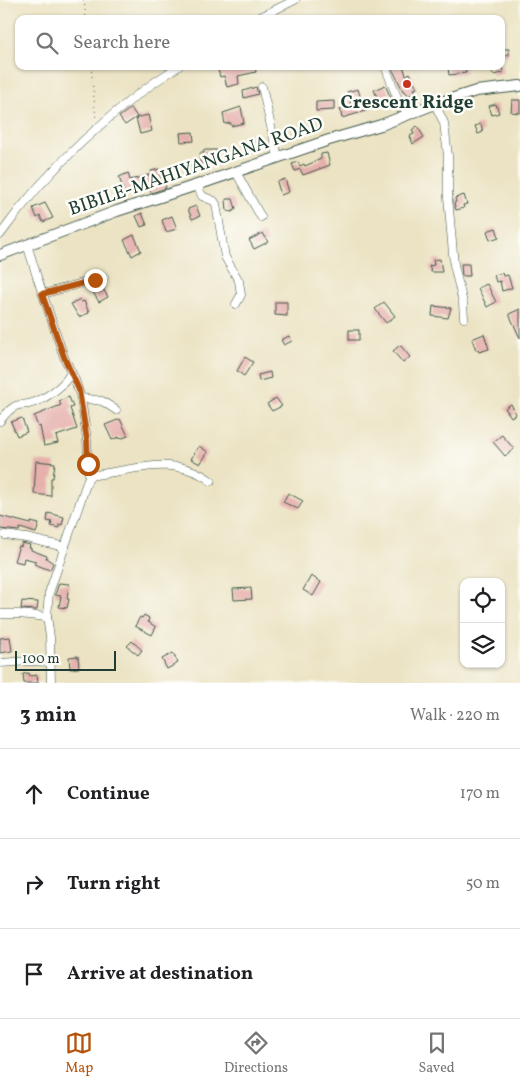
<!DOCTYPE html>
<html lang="en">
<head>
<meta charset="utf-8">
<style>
	body { margin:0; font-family:Vollkorn,serif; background:#f2f2f2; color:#202124 }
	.controls { position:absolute; right:15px; bottom:15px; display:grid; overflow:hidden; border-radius:10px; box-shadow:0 1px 4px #0004 }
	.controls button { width:45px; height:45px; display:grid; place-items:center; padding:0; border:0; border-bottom:1px solid #e0e0e0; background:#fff; color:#202124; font:25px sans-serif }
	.scale { position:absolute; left:15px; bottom:12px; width:101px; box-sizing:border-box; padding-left:5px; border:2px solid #1f3d34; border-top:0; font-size:14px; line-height:18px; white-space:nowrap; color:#1f3d34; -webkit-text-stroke:4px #fdfcf7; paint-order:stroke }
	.stop { position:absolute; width:15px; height:15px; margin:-11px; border:4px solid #b45309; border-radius:50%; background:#fff }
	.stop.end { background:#b45309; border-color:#fff; box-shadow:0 1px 5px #0008 }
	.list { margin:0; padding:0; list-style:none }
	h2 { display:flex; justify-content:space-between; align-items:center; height:65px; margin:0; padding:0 20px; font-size:21px }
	h2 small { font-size:16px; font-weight:400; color:#757577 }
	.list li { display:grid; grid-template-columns:32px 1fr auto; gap:15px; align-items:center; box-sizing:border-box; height:90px; padding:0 20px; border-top:1px solid #e0e0e0 }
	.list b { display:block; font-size:19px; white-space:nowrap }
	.list em { font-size:16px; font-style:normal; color:#757577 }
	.icon { flex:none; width:28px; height:28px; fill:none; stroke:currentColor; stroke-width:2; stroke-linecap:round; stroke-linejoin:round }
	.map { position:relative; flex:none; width:520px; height:683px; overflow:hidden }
	.search { position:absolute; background:#fff; box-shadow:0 1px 4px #0004; left:15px; right:15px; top:15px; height:55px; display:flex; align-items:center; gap:12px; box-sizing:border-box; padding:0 18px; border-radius:10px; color:#757577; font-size:19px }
	.sheet { height:335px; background:#fff }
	nav { display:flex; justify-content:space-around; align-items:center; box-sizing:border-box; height:70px; border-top:1px solid #e0e0e0; background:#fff; font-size:14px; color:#757577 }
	nav a { display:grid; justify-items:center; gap:2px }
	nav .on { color:#b45309 }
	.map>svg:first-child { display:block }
	.building { fill:#e6b1ad }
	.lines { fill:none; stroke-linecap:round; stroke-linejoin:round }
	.minor-casing { stroke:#3e5649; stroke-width:9 }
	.major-casing { stroke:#3e5649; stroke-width:12 }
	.path { stroke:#3e5649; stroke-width:1; stroke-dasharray:1 4; stroke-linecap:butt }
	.minor { stroke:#fff; stroke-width:8 }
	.major { stroke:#fff; stroke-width:10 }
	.route { stroke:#b45309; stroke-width:6 }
	.poi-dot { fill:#c8321e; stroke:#fdfcf7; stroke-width:2 }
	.labels { text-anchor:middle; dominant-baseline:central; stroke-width:5; stroke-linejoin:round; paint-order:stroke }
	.poi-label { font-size:19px; font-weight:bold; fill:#1f3d34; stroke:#fdfcf7 }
	.street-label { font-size:19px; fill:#1f3d34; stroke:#fdfcf7 }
</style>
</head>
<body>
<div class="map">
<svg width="520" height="683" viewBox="0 0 520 683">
	<rect width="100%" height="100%" fill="#fdfcf7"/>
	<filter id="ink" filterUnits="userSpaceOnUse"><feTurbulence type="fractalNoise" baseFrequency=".02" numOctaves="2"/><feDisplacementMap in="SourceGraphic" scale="10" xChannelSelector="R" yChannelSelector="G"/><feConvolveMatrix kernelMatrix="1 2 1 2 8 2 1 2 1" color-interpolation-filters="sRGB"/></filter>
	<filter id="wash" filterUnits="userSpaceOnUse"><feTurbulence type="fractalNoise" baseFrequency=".0096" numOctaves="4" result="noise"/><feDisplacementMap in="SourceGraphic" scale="20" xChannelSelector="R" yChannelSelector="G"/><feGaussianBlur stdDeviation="1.12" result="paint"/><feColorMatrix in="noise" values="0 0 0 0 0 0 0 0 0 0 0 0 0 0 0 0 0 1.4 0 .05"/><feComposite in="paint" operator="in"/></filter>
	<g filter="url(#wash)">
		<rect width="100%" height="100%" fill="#ebe3c3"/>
		<g id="blocks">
			<g class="building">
				<polygon points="501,49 509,49 509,55 501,56"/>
				<polygon points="217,66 255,66 256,72 238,76 239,84 227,87 224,76 220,77"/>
				<polygon points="391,66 403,66 406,75 410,73 417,88 414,89 416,92 408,96 407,93 403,91"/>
				<polygon points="448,66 465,66 466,73 449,75"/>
				<polygon points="490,66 502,66 503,73 493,75"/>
				<polygon points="385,85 392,100 383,104 381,100 379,101 374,90"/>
				<polygon points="256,87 258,94 244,98 243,91"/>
				<polygon points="358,89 361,99 366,98 369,110 342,118 340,109 351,105 347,92"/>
				<polygon points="512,100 520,100 520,113 511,112"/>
				<polygon points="334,101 334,110 316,111 316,102"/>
				<polygon points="496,104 499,113 492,115 489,106"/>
				<polygon points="241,107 244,123 231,126 231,123 225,124 223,113"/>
				<polygon points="131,108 137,117 125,125 119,117"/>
				<polygon points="148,115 152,131 140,134 136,118"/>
				<polygon points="481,124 483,132 478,134 475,126"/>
				<polygon points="417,126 424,137 413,144 410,136 414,134 412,130"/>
				<polygon points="193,132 194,141 181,142 180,133"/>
				<polygon points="204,150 217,150 217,162 200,164 200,153 204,153"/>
				<polygon points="327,153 330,165 303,175 300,169 295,171 292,164 298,162 300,166 304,164 305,166 321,159 321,154"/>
				<polygon points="159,169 162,182 164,182 166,188 151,193 150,189 139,192 138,190 125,195 119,177 128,173 130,180 152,174 151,171"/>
				<polygon points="285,179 289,192 281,195 277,182"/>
				<polygon points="464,195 467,204 463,205 464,208 456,210 454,203 456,202 455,198"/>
				<polygon points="226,199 233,199 236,209 232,212 227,211"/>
				<polygon points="45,203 53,218 43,222 40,216 37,218 33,208"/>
				<polygon points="196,206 200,216 192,219 188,209"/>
				<polygon points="142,213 147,225 141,227 136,216"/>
				<polygon points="172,216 177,229 166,232 162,220"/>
				<polygon points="496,228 499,237 490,240 487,231"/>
				<polygon points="263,233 268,242 254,249 249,240"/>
				<polygon points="134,235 141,251 132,256 124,240"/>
				<polygon points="440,259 442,272 431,272 429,266 434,265 433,260"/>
				<polygon points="461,264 469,264 470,276 462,276"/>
				<polygon points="502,273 503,276 508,275 512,288 502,291 500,281 496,282 494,275"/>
				<polygon points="100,284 108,297 99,302 91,289"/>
				<polygon points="487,284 496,302 487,307 478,288"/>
				<polygon points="80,299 81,302 84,301 89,313 79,317 71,304"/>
				<polygon points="275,302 287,302 287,316 275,315"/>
				<polygon points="384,302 395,316 386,323 375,309"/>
				<polygon points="433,306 451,308 448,318 432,316"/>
				<polygon points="520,309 520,338 509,314"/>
				<rect x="349" y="330" width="10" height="10"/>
				<polygon points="484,334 489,349 479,352 478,350 476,350 472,339"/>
				<polygon points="289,336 292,341 284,345 281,340"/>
				<polygon points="400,345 410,357 403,363 393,351"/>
				<polygon points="245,357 253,362 244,376 237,371"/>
				<polygon points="270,372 271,378 259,381 258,375"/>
				<polygon points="69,397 73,407 70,408 77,429 56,436 58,443 44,446 40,426 38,427 34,416 61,405 59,401"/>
				<polygon points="276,398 282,406 272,411 267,404"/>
				<polygon points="511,404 516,414 511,417 505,408"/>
				<polygon points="22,418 27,432 17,436 11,422"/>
				<polygon points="120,419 128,436 120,439 119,437 112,440 105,425"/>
				<polygon points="502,435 514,449 505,456 493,442"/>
				<polygon points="199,446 208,452 200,464 191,459"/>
				<polygon points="36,461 55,463 53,478 51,478 51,496 34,494"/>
				<polygon points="288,493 303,501 298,509 283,502"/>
				<polygon points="48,513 64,517 62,525 59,524 59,528 51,526 52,522 47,521"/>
				<polygon points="0,516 31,524 31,522 39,524 36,533 20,528 19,531 0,529"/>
				<polygon points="22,543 30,545 29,548 31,548 31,550 47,556 46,558 53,563 50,570 34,564 36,561 24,558 23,563 14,561 19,546 21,547"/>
				<polygon points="311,576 321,582 313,596 303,590"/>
				<polygon points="59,583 69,584 67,599 69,599 67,608 59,607 61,596 55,595"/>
				<polygon points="251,588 252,599 234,600 233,589"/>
				<polygon points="22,601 38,602 37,610 21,609"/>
				<polygon points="144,615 149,618 148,622 156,627 152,635 135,626 140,617 142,618"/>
				<polygon points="10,637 12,651 0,653 0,638"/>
				<polygon points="132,641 142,650 138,655 127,646"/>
				<polygon points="173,653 178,663 167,669 162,659"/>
				<polygon points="78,656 79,668 70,669 69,657"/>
				<polygon points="29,673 30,676 37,675 38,683 24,683 23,674"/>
			</g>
		</g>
	</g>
	<g filter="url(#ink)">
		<use href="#blocks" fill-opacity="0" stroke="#3e5649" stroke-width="1"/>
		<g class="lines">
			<defs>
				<g id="minor">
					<polyline points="256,19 295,0"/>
					<polyline points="385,66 397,97 408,114"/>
					<polyline points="262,87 278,157"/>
					<polyline points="435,104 444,123 448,156 448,197 454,265 463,303 464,318"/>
					<polyline points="236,172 261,217"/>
					<polyline points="197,185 202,196 214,201 216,204 225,257 239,281 241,295 236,304"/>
					<path d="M 0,235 C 46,171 112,108 179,66"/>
					<polyline points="27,244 37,277 64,357 75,380 81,398 87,440 89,476 49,593 47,617 50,637 51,683"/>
					<polyline points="43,294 104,277"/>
					<polyline points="81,398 102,401 116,410"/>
					<path d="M 0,421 C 4,416 8,410 14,407 C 18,404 24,405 29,404 C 44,400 65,386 71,372"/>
					<path d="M 89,476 C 130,471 175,453 211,481"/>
					<polyline points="5,535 26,538 65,547"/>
					<polyline points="0,614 19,614 47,617"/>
					<polyline points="0,663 30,661 51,662"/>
				</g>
				<polyline id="major" points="0,255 117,211 197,185 329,140 381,125 435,104 476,91 520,86"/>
			</defs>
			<use href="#minor" class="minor-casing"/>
			<use href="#major" class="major-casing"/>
			<g class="path">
				<polyline points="84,0 86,19"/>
				<polyline points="91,66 96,120"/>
			</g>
			<use href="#minor" class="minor"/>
			<use href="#major" class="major"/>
		</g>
	</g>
	<g class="lines" filter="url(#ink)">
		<polyline class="route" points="88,464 87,440 79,390 64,357 42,294 95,280"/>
	</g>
	<circle class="poi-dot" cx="407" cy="84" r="5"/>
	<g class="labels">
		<g class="poi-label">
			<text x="407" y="103">Crescent Ridge</text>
		</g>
		<g class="street-label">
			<text transform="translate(196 167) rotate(-19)">BIBILE-MAHIYANGANA ROAD</text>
		</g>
	</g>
</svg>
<div class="controls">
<button><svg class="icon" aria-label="locate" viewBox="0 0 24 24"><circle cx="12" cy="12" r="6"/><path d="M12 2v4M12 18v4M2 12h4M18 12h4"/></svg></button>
<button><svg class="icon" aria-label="layers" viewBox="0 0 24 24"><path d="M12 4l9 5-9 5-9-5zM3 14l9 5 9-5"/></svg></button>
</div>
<div class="scale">100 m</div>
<div class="stop" style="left:88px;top:464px"></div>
<div class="stop end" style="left:95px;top:280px"></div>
<div class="search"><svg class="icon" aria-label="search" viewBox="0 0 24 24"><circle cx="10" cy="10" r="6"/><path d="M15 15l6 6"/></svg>Search here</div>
</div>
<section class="sheet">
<h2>3 min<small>Walk · 220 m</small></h2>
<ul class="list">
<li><svg class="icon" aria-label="ahead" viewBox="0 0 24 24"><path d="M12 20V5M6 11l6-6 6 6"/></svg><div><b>Continue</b></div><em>170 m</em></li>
<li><svg class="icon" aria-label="right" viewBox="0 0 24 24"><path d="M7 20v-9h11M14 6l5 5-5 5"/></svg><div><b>Turn right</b></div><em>50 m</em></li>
<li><svg class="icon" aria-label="arrive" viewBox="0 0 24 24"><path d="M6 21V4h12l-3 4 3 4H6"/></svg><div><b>Arrive at destination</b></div></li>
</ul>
</section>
<nav>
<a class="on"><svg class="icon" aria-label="map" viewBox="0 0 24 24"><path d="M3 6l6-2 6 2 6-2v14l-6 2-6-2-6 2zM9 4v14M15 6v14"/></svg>Map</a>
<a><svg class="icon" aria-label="directions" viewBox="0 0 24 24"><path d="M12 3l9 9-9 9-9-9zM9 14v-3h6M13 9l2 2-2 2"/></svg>Directions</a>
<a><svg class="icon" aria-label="saved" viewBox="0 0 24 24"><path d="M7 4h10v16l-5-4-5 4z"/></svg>Saved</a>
</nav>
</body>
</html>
